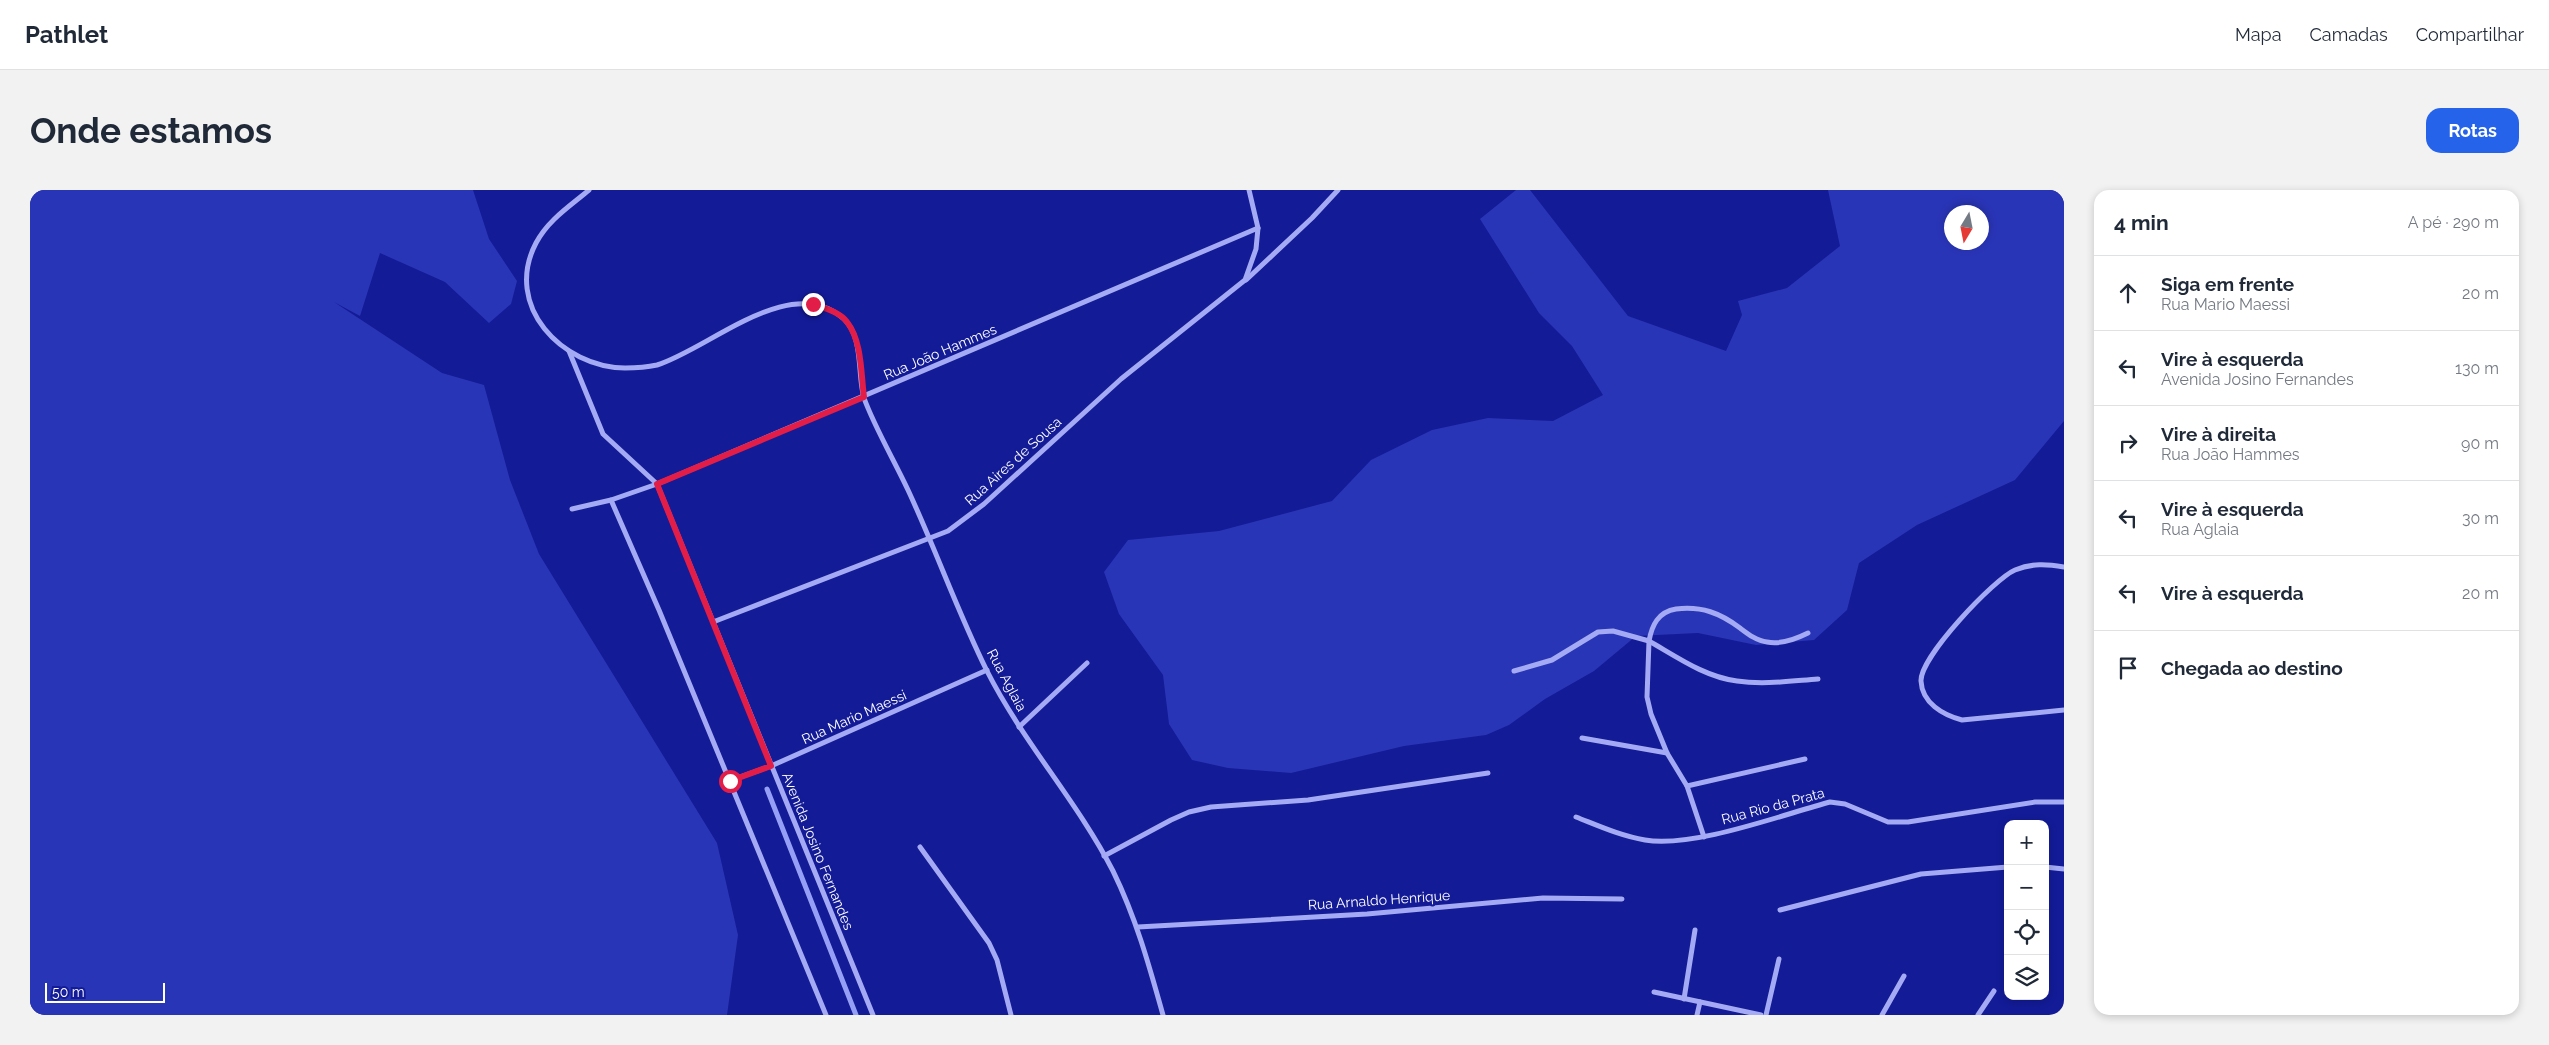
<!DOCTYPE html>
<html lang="pt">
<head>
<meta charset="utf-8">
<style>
	body { margin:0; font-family:Raleway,sans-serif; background:#f2f2f3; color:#1f2937 }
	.controls { position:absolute; right:15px; bottom:15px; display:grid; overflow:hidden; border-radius:10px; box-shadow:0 2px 8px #0003 }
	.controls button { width:45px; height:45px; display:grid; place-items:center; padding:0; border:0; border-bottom:1px solid #e0e1e3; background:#fff; color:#1f2937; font:25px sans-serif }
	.compass { position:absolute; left:1914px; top:15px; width:45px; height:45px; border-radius:50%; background:#fff; box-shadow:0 2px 8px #0003; rotate:190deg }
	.scale { position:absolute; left:15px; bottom:12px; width:120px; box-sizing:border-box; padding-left:5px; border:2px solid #fff; border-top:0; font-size:14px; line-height:18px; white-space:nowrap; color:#fff; -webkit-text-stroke:4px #131b97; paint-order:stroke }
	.stop { position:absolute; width:15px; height:15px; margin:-11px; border:4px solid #e11d48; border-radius:50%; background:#fff }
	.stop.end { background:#e11d48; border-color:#fff; box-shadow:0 1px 5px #0008 }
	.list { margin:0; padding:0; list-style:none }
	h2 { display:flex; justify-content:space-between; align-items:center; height:65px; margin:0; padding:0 20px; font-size:21px }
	h2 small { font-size:16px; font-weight:400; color:#747a83 }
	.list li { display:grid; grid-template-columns:32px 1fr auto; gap:15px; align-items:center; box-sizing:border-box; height:75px; padding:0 20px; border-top:1px solid #e0e1e3 }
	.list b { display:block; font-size:19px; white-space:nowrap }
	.list p { margin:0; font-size:16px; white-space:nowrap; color:#747a83 }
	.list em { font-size:16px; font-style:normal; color:#747a83 }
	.icon { flex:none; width:28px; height:28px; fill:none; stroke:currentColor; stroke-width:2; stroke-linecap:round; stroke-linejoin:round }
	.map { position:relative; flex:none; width:2034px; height:825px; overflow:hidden; border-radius:15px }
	header { display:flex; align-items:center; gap:30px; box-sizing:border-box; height:70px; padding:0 25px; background:#fff; border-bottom:1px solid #e0e1e3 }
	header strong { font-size:24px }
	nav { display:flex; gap:28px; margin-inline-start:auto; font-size:18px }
	.intro { display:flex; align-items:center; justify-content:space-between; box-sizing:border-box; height:120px; padding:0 30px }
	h1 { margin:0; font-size:35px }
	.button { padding:12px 22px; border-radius:15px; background:#2563eb; color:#fff; font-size:18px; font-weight:700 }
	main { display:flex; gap:30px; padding:0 30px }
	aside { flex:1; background:#fff; border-radius:15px; box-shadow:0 2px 8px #0003 }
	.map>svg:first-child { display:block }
	.green { fill:#2935b7; fill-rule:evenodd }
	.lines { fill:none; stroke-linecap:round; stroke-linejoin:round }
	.stream { stroke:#969ff6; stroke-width:5 }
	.street { stroke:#a4aaf3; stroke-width:5 }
	.route { stroke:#e11d48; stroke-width:6 }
	.labels { text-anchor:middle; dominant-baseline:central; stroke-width:4.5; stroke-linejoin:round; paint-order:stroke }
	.street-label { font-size:14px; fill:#fff; stroke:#131b97 }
</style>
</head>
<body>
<header>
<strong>Pathlet</strong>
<nav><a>Mapa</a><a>Camadas</a><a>Compartilhar</a></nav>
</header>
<div class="intro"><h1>Onde estamos</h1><a class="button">Rotas</a></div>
<main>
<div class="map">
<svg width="2034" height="825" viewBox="0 0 2034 825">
	<rect width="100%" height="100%" fill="#131b97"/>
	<g class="green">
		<polygon points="0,0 443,0 459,49 487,91 481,114 459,133 415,92 350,63 330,126 304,112 412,183 454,195 480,290 509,364 687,653 708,745 697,825 0,825"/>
		<path d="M 1486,0 L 1500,0 L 1598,126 L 1696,161 L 1712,125 L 1708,111 L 1757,98 L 1810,56 L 1798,0 L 2034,0 L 2034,231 L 1985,290 L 1887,335 L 1829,373 L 1817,420 L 1784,450 L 1726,455 L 1668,443 L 1606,446 L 1564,481 L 1515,509 L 1479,535 L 1456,545 L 1374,556 L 1261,583 L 1198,578 L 1162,570 L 1139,534 L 1133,485 L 1089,424 L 1074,382 L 1098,350 L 1189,341 L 1302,311 L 1341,270 L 1402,240 L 1458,228 L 1523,231 L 1573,205 L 1542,156 L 1509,123 L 1450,29 ZM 1922,22 L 1952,22 L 1952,52 L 1922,52 Z"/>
	</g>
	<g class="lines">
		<polyline class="stream" points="737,599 826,825"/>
		<g class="street">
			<path d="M 559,0 C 540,16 518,30 506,53 C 473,116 532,177 595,178 C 605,178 618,177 627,175 C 679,159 761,81 814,129 C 834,148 827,184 834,208 C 844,236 865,272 878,300 C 906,360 928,423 957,481 C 993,552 1047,611 1083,681 C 1106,728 1119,775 1133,825"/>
			<polyline points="1216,90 1282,28 1308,0"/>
			<polyline points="539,161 573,244 627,294 843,825"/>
			<polyline points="581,310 629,420 796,825"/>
			<polyline points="542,319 581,310 627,294 1228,38"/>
			<path d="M 2034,377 C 2017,374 2002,373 1985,380 C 1964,389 1890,467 1891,491 C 1892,513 1913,525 1932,530 L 2034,520"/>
			<polyline points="683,432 918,341 954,314 1091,189 1215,90 1226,59 1228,38 1219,0"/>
			<path d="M 1484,481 L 1522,470 L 1568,442 L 1583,441 L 1619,451 C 1622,435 1628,422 1646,419 C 1672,416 1690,423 1710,438 C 1718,444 1727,451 1737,452 C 1751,455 1766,449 1778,443"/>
			<polyline points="989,537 1057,473"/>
			<polyline points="1552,548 1637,563"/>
			<polyline points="699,591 741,576 957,480"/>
			<polyline points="1657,596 1775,569"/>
			<path d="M 1546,627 C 1569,636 1591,646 1615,650 C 1664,658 1751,625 1800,612 L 1815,614 L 1858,632 L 1878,632 L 2005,612 L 2034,612"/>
			<path d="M 1674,647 L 1657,596 L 1637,563 L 1621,524 L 1617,507 L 1619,451 C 1647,467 1675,487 1707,491 C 1733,495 1761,491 1788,489"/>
			<polyline points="890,657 959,753 967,770 981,825"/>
			<polyline points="1074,666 1141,630 1159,622 1181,617 1278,610 1458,583"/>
			<polyline points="2015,677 2034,679"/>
			<polyline points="1750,720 1891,684 1978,677"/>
			<polyline points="1108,737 1337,724 1513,708 1592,709"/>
			<polyline points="1624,802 1731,825"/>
			<polyline points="1654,809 1665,740"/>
			<polyline points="1667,825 1670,812"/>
			<polyline points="1736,825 1749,769"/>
			<polyline points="1852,825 1874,786"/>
			<polyline points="1948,825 1964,801"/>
		</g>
	</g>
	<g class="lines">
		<path class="route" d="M 700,591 L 741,576 L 627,294 L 834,207 C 831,184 832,151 817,132 C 810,122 794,118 783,114"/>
	</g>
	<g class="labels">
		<g class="street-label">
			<text transform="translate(910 162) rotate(-23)">Rua João Hammes</text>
			<text transform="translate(983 271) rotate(-42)">Rua Aires de Sousa</text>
			<text transform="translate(977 490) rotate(62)">Rua Aglaia</text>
			<text transform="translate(824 527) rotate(-24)">Rua Mario Maessi</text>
			<text transform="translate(1743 616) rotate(-15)">Rua Rio da Prata</text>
			<text transform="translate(788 661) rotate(68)">Avenida Josino Fernandes</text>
			<text transform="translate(1349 710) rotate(-4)">Rua Arnaldo Henrique</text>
		</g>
	</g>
</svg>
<div class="controls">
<button>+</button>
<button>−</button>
<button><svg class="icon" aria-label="locate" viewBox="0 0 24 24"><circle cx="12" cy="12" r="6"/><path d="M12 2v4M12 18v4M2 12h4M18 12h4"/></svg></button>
<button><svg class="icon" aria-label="layers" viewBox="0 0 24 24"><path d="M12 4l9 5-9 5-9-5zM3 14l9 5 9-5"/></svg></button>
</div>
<svg class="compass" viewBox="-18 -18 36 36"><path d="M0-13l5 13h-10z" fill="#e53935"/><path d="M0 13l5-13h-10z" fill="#747a83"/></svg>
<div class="scale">50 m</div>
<div class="stop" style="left:700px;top:591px"></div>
<div class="stop end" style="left:783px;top:114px"></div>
</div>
<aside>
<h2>4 min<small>A pé · 290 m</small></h2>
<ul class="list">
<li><svg class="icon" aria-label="ahead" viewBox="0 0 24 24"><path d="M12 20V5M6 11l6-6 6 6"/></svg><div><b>Siga em frente</b><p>Rua Mario Maessi</p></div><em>20 m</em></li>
<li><svg class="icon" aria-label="left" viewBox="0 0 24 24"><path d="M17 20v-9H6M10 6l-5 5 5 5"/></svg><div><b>Vire à esquerda</b><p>Avenida Josino Fernandes</p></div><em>130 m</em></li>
<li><svg class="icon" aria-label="right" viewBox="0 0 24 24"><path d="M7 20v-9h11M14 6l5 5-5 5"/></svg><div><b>Vire à direita</b><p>Rua João Hammes</p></div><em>90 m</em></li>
<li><svg class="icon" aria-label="left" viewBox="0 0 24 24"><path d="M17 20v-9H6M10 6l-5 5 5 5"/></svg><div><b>Vire à esquerda</b><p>Rua Aglaia</p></div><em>30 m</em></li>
<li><svg class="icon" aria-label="left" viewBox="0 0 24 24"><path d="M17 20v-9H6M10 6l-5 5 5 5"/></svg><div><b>Vire à esquerda</b></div><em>20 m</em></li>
<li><svg class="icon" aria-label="arrive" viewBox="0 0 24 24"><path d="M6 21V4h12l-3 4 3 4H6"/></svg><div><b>Chegada ao destino</b></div></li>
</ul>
</aside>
</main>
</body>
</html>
